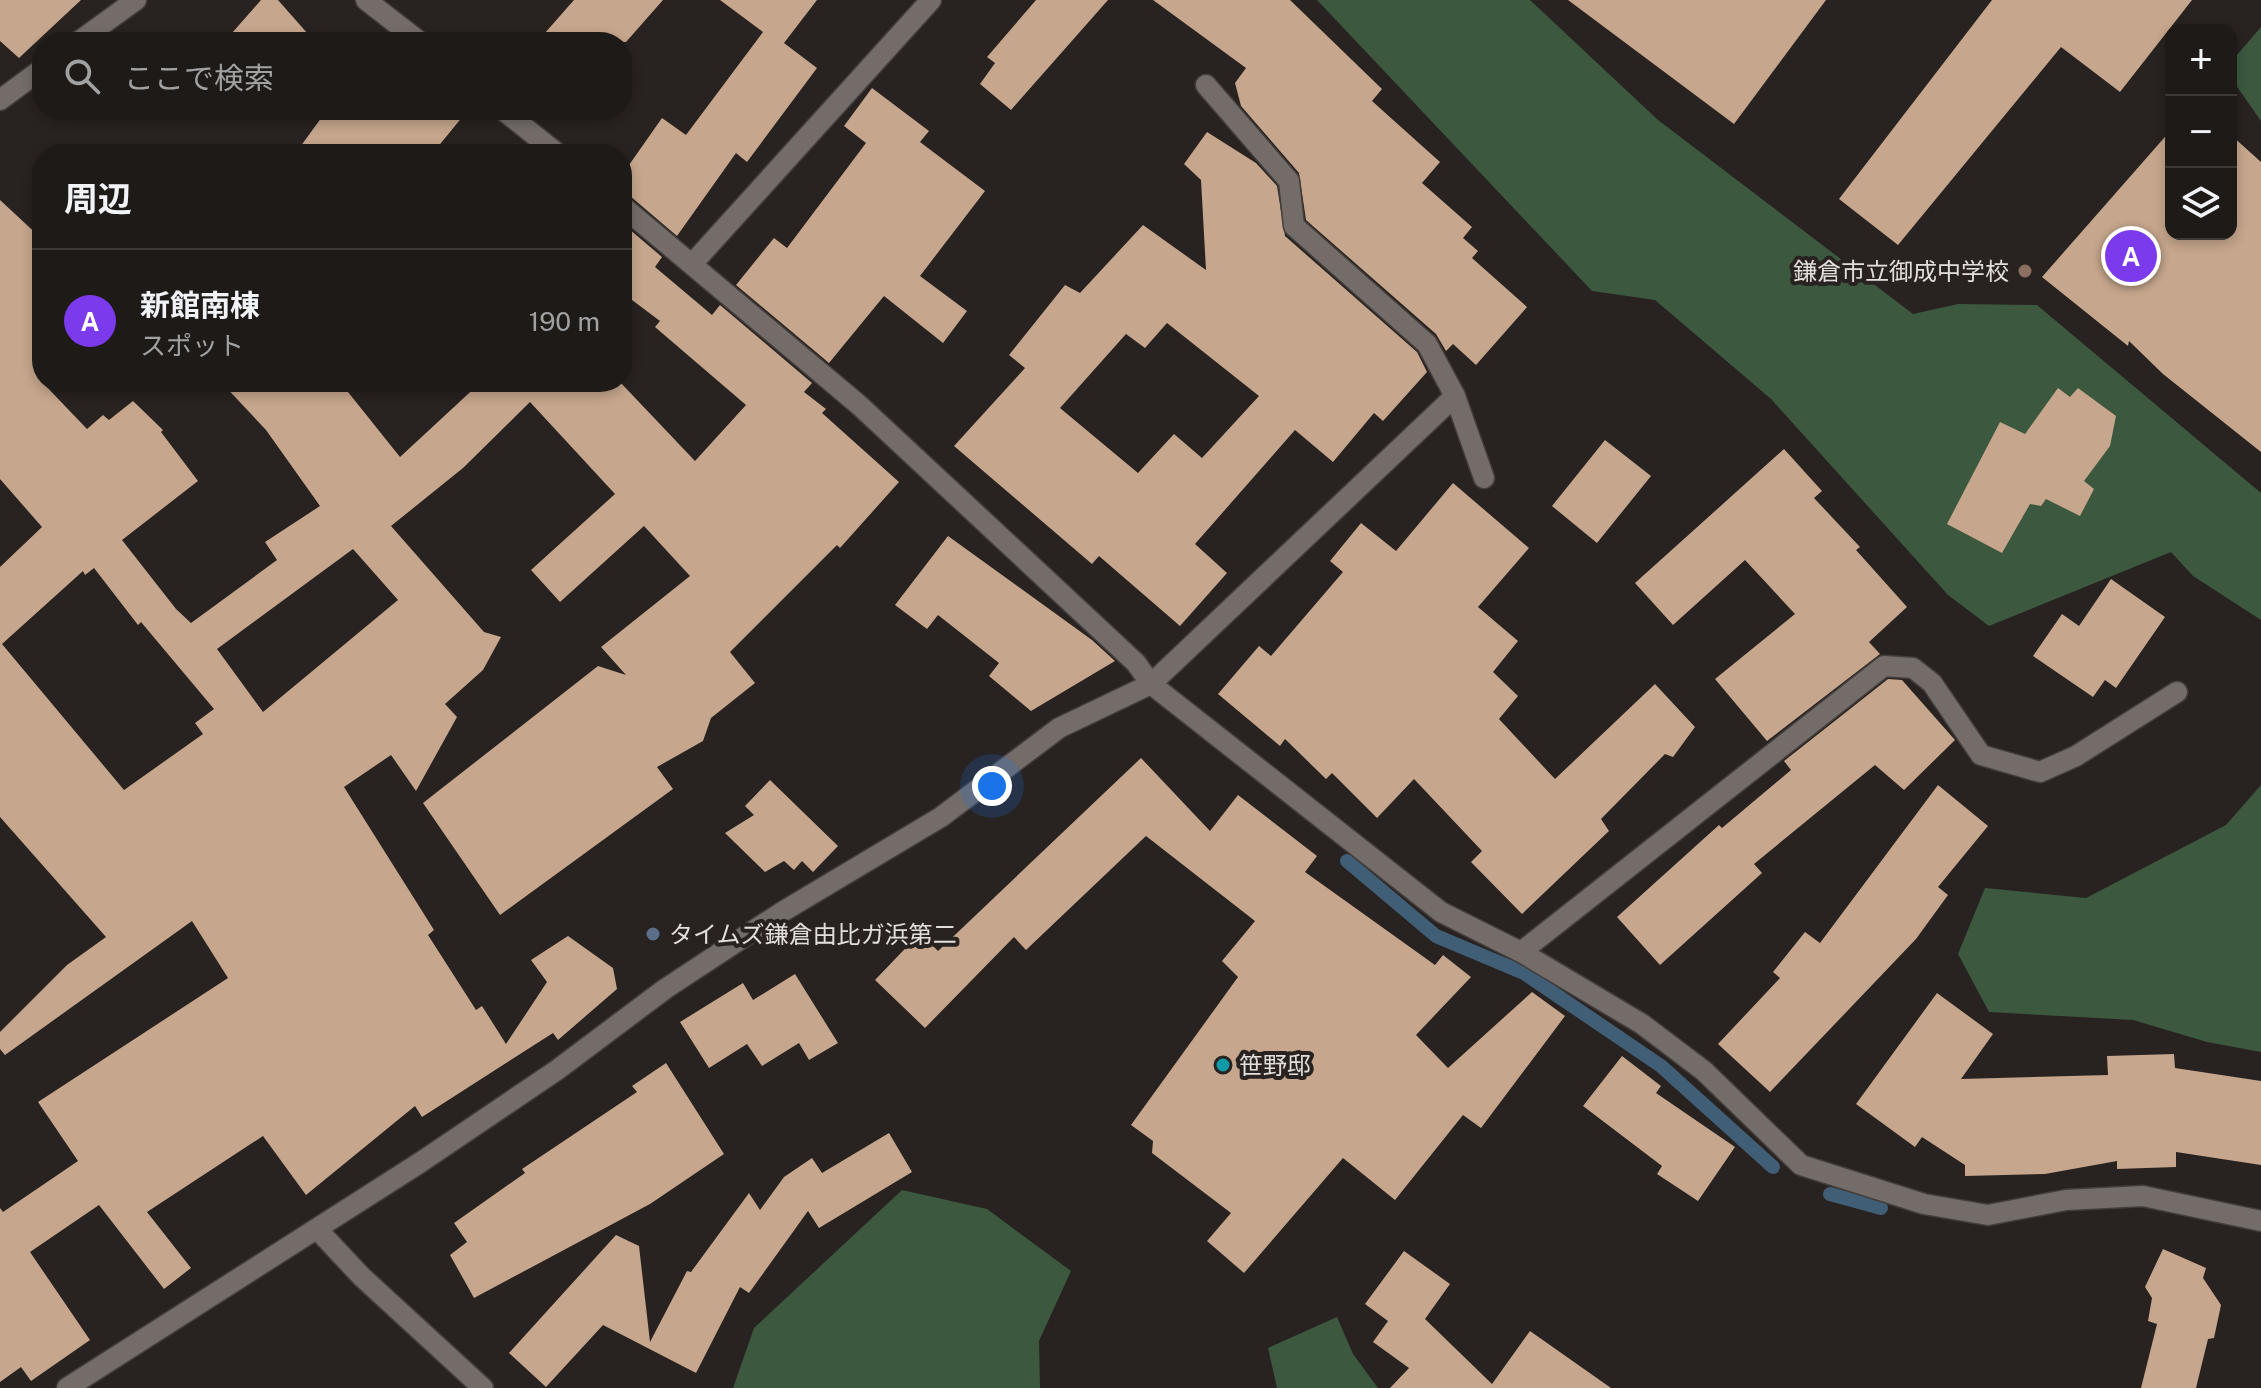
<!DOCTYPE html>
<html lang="ja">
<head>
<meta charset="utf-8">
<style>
	body { margin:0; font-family:"Public Sans","Noto Sans JP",sans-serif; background:#2b2725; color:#f1f3f6 }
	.controls { position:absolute; right:24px; top:24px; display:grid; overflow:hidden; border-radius:16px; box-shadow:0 4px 12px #0003 }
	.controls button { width:72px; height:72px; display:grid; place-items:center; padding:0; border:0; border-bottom:2px solid #3c3837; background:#1e1a18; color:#f1f3f6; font:40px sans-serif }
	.you { position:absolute; left:992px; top:786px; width:28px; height:28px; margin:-20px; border:6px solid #fff; border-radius:50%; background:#1a73e8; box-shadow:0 0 0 12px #1a73e833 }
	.badge { display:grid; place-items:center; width:52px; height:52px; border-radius:50%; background:#7c3aed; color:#fff; font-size:26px; font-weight:700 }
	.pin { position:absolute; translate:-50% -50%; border:4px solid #fff; box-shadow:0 2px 8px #0006 }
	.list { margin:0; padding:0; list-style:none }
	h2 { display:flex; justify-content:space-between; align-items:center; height:104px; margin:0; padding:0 32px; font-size:34px }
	h2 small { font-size:26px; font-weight:400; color:#a1a1a2 }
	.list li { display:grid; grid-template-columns:52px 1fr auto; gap:24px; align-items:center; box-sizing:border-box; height:144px; padding:0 32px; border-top:2px solid #3c3837 }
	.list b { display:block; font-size:30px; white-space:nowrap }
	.list p { margin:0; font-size:26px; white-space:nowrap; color:#a1a1a2 }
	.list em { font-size:26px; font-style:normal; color:#a1a1a2 }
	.icon { flex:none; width:44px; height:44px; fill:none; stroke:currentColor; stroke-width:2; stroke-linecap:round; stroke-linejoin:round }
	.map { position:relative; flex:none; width:2261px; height:1388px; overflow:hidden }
	.search { position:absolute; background:#1e1a18; box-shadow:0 4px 12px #0003; left:32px; top:32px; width:600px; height:88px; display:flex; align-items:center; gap:20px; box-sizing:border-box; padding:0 28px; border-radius:32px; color:#a1a1a2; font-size:30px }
	.panel { position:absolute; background:#1e1a18; box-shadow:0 4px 12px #0003; left:32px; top:144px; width:600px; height:248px; border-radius:32px }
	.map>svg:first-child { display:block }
	.forest { fill:#3c583f }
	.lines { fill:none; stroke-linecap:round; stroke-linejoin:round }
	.stream { stroke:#405e76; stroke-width:14 }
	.building { fill:#c6a68c; fill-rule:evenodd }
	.street-casing { stroke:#433e3c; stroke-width:23 }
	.street { stroke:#736c69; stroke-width:20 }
	.education-dot { fill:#8d6e63; stroke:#282220; stroke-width:3 }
	.service-dot { fill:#5c6f8a; stroke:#282220; stroke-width:3 }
	.culture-dot { fill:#0f9aa8; stroke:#282220; stroke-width:3 }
	.labels { text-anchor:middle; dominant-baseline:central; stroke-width:8; stroke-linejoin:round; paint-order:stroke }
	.poi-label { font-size:24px; fill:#e2dedc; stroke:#282220; text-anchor:start }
</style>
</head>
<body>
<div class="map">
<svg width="2261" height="1388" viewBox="0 0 2261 1388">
	<rect width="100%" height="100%" fill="#282220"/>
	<g class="forest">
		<polygon points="1317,0 1530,0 1658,120 1913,314 1958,304 2037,305 2261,493 2261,620 2193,576 2171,552 1989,626 1948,595 1771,399 1655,300 1592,291"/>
		<polygon points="2261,27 2261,121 2231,78 2231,62"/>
		<polygon points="2261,785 2261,1052 2207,1042 2133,1020 1989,1012 1958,954 1985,888 2086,898 2226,825"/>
		<polygon points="902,1190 987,1209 1071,1271 1039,1341 1040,1388 733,1388 754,1328"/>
		<polygon points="1337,1317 1353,1354 1378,1388 1277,1388 1268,1348"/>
	</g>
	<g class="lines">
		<g class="stream">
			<polyline points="1347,861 1436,936 1524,973 1661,1066 1773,1167"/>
			<polyline points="1830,1194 1881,1208"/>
		</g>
	</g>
	<g class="building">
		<polygon points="0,0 81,0 19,58 0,41"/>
		<polygon points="261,0 278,0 315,42 224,42"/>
		<polygon points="574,0 663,0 626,42 537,42"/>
		<polygon points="720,0 817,0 784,43 817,68 747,162 736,153 677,236 630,196 622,193 622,175 662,118 686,135 763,32"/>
		<polygon points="1036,0 1108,0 1011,110 980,84 995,63 987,57"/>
		<polygon points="1153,0 1290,0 1382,89 1372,101 1440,162 1422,183 1472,227 1463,238 1478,251 1472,258 1527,307 1476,365 1453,344 1446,351 1436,334 1306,220 1299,173 1241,106 1235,83 1246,68"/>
		<polygon points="1568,0 1826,0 1734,124"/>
		<polygon points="1992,0 2192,0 2120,92 2061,47 1898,245 1839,199"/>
		<polygon points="872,88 929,131 920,142 985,191 920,276 967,311 943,343 884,296 829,363 736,285 774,238 787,248 866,143 844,126"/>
		<polygon points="327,110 468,110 432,154 295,154"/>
		<polygon points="2171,130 2171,234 2231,234 2231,135 2261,162 2261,452 2163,374 2129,341 2128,346 2042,277"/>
		<path d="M 1207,132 L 1256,163 L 1277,186 L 1285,236 L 1417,352 L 1427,372 L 1383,421 L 1374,413 L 1333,462 L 1295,430 L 1195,544 L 1227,573 L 1180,626 L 1099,556 L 1092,564 L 954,446 L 1025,368 L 1009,355 L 1065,285 L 1080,293 L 1143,225 L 1206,270 L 1201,180 L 1184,164 ZM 1167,323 L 1259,396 L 1202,458 L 1174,434 L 1138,473 L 1060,408 L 1126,334 L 1145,348 Z"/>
		<path d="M 0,200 L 42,239 L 42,382 L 87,429 L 103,415 L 109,420 L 133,401 L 163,430 L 161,432 L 198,481 L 122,540 L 176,609 L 191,623 L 277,560 L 265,542 L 320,506 L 266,430 L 221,382 L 340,382 L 400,457 L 481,382 L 620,382 L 695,461 L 746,405 L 655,327 L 660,321 L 632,300 L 622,314 L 622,223 L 662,257 L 655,267 L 712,315 L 720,305 L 812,383 L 804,392 L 826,409 L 822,413 L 899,482 L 840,548 L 837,545 L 730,652 L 755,683 L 711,718 L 703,741 L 657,767 L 673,789 L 500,915 L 423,803 L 598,666 L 626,675 L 601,647 L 690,576 L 644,526 L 560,602 L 531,570 L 615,494 L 530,402 L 463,468 L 391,526 L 484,632 L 501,637 L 483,670 L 445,704 L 457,717 L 416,791 L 391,755 L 344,787 L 434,930 L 428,935 L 476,1010 L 482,1006 L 506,1044 L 547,982 L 531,960 L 568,936 L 613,968 L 617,989 L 558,1040 L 553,1033 L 422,1117 L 415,1106 L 306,1195 L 263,1136 L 147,1212 L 191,1268 L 164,1289 L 99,1205 L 30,1252 L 90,1340 L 31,1381 L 21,1367 L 0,1382 L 0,1208 L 3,1212 L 78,1161 L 38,1102 L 228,978 L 192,921 L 5,1055 L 0,1049 L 0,1032 L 67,965 L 106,937 L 0,817 L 0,567 L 42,527 L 0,479 ZM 353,549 L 398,600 L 263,712 L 217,649 ZM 94,568 L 138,625 L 141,622 L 214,709 L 195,723 L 203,734 L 124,790 L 2,644 L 83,571 L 85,575 Z"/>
		<polygon points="2058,388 2070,397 2078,388 2116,416 2110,446 2084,481 2094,489 2080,516 2046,499 2041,506 2030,504 2002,553 1947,524 2000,422 2025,434"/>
		<polygon points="1605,440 1651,476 1597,543 1552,506"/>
		<polygon points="1784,449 1822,491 1814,498 1860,547 1856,550 1907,607 1869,642 1880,654 1767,741 1715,679 1795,614 1745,560 1673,625 1635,583"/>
		<polygon points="1453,483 1529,548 1478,607 1518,641 1493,672 1518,696 1499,719 1555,779 1655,684 1695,727 1673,757 1665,754 1601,819 1609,831 1522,914 1471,862 1482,851 1414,779 1377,818 1332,773 1326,779 1285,739 1280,746 1218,694 1259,646 1271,656 1343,572 1330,561 1361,523 1396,551"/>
		<polygon points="948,536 1092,640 1115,661 1031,711 989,676 999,663 938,615 927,629 895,605"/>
		<polygon points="2111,579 2165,617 2116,688 2105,680 2093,697 2033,656 2062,614 2079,626"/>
		<polygon points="1888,679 1902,680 1955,740 1904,790 1875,765 1754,864 1762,873 1660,965 1617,917 1719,825 1722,828 1791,770 1784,761"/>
		<polygon points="1141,758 1210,831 1238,795 1317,856 1305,872 1435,965 1443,955 1471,977 1416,1035 1448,1068 1532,992 1565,1016 1481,1128 1463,1115 1395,1200 1343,1158 1244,1273 1207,1241 1231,1213 1152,1153 1153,1141 1131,1125 1238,977 1222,961 1255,921 1146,836 1026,950 1014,937 925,1028 875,980 920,933 938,951"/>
		<polygon points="770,780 838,846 813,872 802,861 794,870 784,861 765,872 725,833 754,815 745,806"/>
		<polygon points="1938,785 1988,826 1938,887 1948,895 1916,939 1770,1092 1718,1044 1780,978 1773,972 1805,932 1820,943"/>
		<polygon points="795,974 838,1043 809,1060 799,1043 762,1066 747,1044 709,1068 680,1022 743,983 753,1000"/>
		<polygon points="1937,993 1993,1034 1961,1079 2108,1075 2107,1056 2174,1054 2175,1068 2261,1081 2261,1165 2176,1152 2176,1167 2117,1169 2117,1161 2045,1174 1965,1176 1965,1165 1922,1137 1915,1147 1856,1104"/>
		<polygon points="1622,1056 1661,1086 1656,1093 1735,1147 1698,1201 1657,1174 1662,1166 1583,1106"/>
		<polygon points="666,1063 724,1154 650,1204 474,1298 450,1255 467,1242 454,1223 525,1173 522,1169 637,1092 632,1086"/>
		<polygon points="889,1133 912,1172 819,1228 808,1211 749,1293 740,1287 696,1373 603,1325 546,1387 509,1353 616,1235 639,1246 650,1342 687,1271 691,1272 749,1193 760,1210 784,1177 812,1158 822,1173"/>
		<polygon points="2163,1249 2206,1268 2203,1278 2221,1305 2214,1338 2208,1339 2196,1388 2141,1388 2157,1324 2148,1321 2152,1298 2145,1287"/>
		<polygon points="1404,1251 1450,1284 1425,1319 1492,1384 1530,1331 1611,1388 1390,1388 1409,1368 1373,1342 1388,1321 1365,1304"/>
	</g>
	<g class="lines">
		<defs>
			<g id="street">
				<polyline points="366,0 420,42"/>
				<polyline points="78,42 136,0"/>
				<polyline points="1206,85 1289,181 1294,226 1427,344 1455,396 1484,478"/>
				<polyline points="0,100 42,69"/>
				<polyline points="503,110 558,154"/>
				<polyline points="622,206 859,405 1136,663 1151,684 1441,912 1521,952 1642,1024 1704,1071 1801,1165 1924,1204 1988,1215 2066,1200 2143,1196 2261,1221"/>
				<polyline points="693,263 931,0"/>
				<polyline points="1521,952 1884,666 1913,668 1932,683 1981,755 2040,772 2076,756 2177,692"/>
				<polyline points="317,1229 362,1277 483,1388"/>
				<polyline points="67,1388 421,1162 557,1070 665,989 782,912 941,817 1059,728 1151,684 1455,396"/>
			</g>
		</defs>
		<use href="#street" class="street-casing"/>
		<use href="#street" class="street"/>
	</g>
	<circle class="education-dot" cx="2025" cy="271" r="8"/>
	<circle class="service-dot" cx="653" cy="934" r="8"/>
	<circle class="culture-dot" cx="1223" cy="1065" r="8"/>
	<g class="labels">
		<g class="poi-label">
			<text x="2009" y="271" text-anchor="end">鎌倉市立御成中学校</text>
			<text x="669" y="934">タイムズ鎌倉由比ガ浜第二</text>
			<text x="1239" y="1065">笹野邸</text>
		</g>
	</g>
</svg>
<div class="controls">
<button>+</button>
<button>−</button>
<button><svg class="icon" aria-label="layers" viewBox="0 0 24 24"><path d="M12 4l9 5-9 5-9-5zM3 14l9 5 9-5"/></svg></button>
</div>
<div class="you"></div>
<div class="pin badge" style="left:2131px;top:256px">A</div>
<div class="search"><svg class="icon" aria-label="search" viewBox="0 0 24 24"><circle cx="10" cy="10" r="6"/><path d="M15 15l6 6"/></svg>ここで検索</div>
<section class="panel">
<h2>周辺<small></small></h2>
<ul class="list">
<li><span class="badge">A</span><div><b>新館南棟</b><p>スポット</p></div><em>190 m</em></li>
</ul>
</section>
</div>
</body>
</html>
